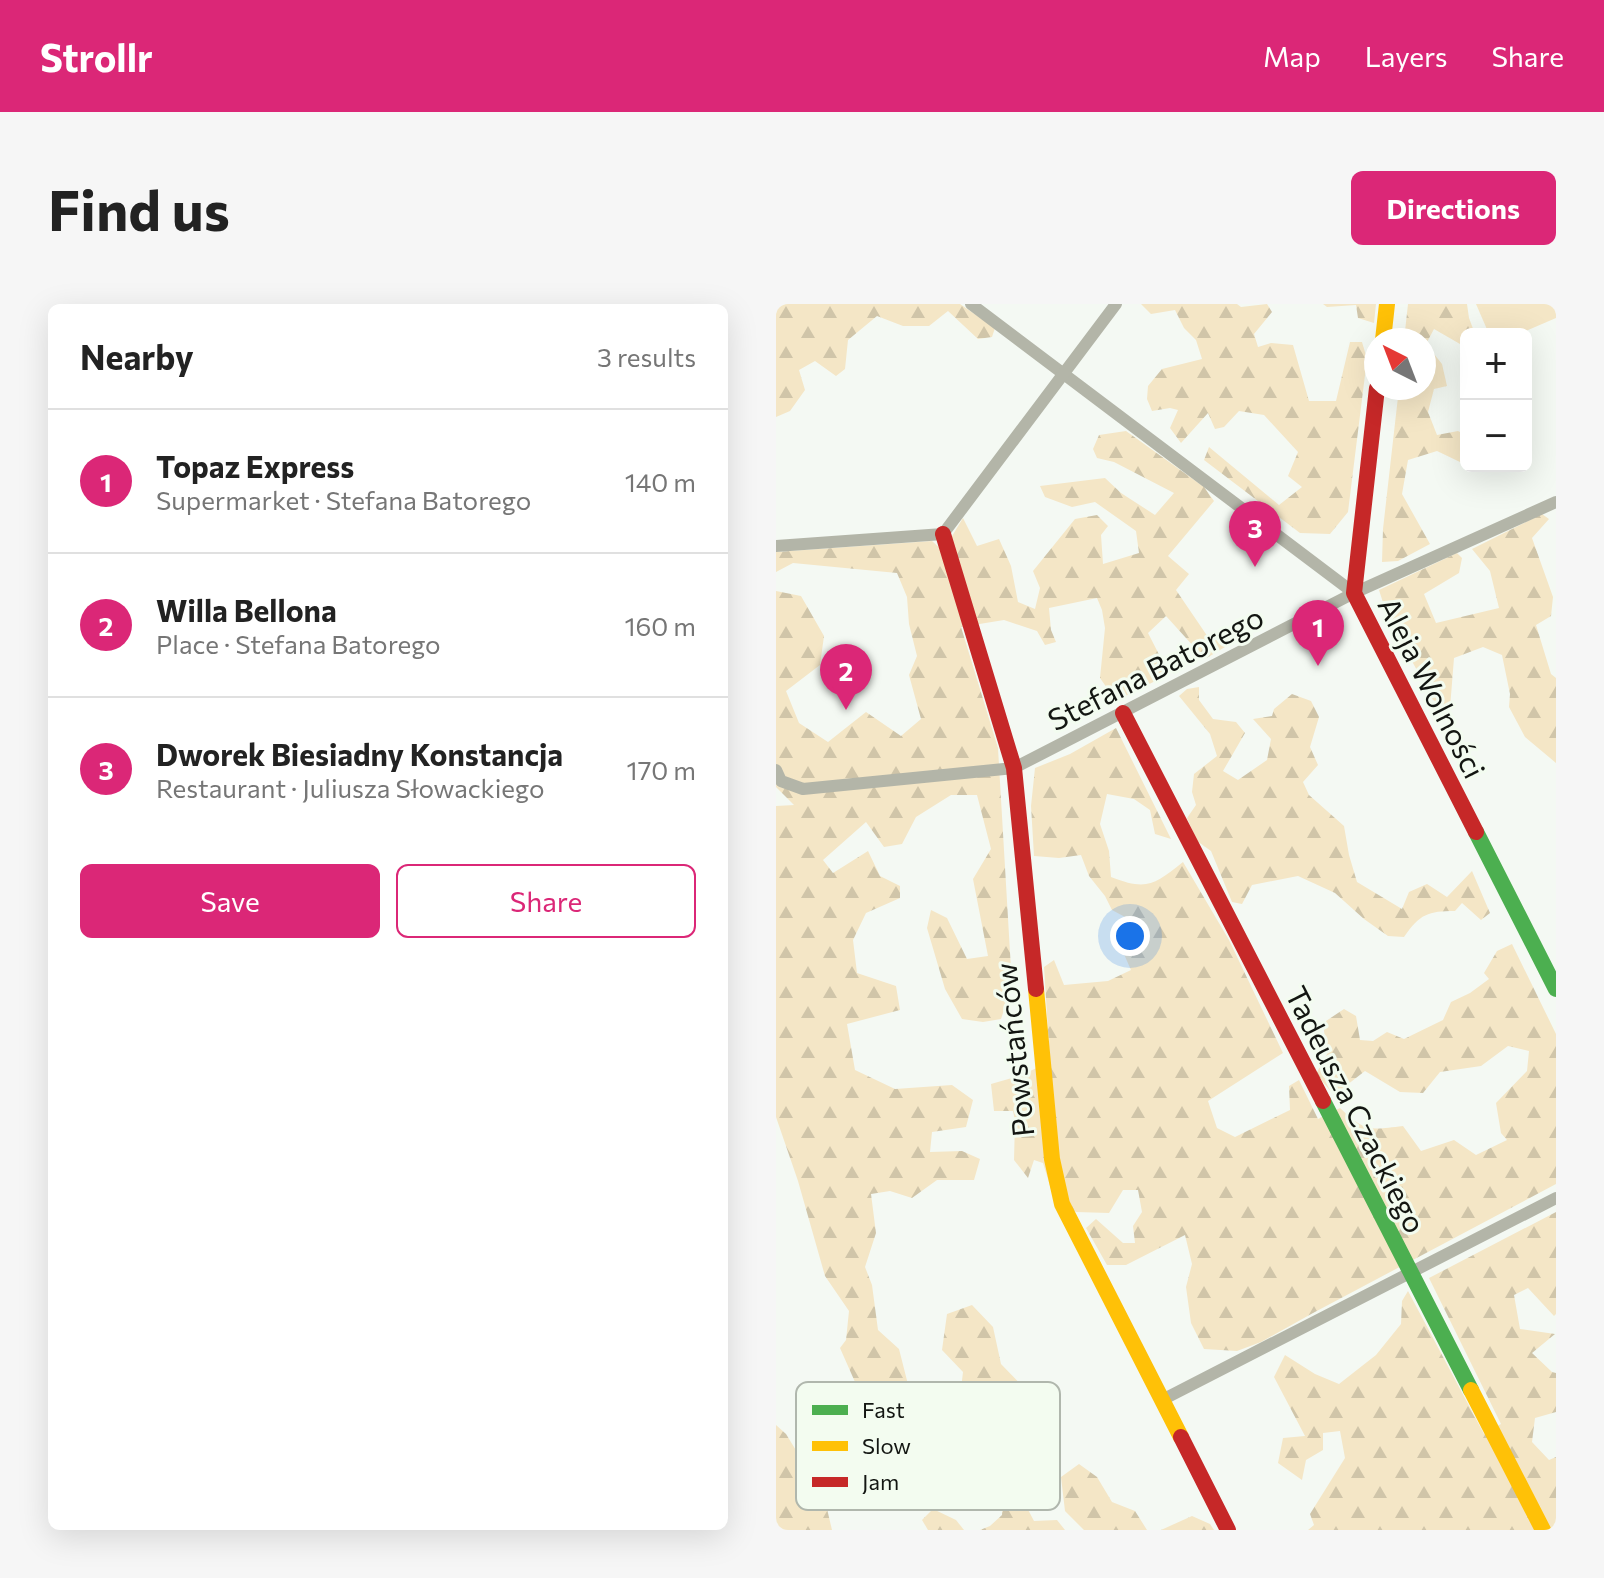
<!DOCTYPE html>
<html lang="en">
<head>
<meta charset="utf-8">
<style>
	body { margin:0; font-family:Commissioner,sans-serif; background:#f6f6f6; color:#222 }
	.controls { position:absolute; right:24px; top:24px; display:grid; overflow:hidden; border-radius:12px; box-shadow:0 8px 32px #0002 }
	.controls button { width:72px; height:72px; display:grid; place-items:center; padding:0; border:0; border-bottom:2px solid #e0e0e0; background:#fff; color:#222; font:40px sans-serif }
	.compass { position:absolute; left:588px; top:24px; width:72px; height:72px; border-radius:50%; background:#fff; box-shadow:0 8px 32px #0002; rotate:318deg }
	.you { position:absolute; left:354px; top:632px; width:28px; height:28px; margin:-20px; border:6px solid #fff; border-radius:50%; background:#1a73e8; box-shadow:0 0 0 12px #1a73e833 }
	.badge { display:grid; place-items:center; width:52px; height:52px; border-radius:50%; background:#db2777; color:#fff; font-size:26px; font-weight:700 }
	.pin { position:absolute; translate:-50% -66px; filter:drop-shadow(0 2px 4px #0008) }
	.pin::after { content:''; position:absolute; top:42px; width:28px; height:24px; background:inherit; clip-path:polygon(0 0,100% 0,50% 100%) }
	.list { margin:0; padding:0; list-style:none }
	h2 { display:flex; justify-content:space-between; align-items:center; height:104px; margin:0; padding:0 32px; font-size:34px }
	h2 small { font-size:26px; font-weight:400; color:#767676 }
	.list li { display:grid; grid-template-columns:52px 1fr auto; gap:24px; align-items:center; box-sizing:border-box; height:144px; padding:0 32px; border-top:2px solid #e0e0e0 }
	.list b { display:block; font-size:30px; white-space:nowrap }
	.list p { margin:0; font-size:26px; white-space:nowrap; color:#767676 }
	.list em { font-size:26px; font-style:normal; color:#767676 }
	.actions { display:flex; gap:16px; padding:24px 32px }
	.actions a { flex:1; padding:18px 0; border:2px solid #db2777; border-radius:12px; text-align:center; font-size:28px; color:#db2777 }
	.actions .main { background:#db2777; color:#fff }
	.map { position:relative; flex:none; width:780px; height:1226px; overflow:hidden; border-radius:12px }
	header { display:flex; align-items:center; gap:48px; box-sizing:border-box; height:112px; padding:0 40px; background:#db2777; color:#fff }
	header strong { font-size:38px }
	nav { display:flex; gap:44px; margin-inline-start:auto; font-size:28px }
	.intro { display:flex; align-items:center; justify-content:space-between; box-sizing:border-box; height:192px; padding:0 48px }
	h1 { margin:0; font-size:56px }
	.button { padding:20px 36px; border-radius:12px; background:#db2777; color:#fff; font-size:28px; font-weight:700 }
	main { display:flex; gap:48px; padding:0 48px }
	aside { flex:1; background:#fff; border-radius:12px; box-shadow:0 8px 32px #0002 }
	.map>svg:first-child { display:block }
	.forest { fill:url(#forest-firs) }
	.pitch { fill:#f4e6c6 }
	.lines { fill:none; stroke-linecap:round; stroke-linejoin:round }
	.street { stroke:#b3b5a8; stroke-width:12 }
	.fast { stroke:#4caf50; stroke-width:16 }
	.slow { stroke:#ffc107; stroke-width:16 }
	.jam { stroke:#c62828; stroke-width:16 }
	.labels { text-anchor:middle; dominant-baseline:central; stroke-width:6; stroke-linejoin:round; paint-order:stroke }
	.street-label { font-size:30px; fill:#131612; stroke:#f3fcf0 }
	.key { fill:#f3fcf0; stroke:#b0b7ad; stroke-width:2 }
	.key-label { font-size:22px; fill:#131612 }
</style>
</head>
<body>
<header>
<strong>Strollr</strong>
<nav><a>Map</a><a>Layers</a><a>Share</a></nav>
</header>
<div class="intro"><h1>Find us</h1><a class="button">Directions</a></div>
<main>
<aside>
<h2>Nearby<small>3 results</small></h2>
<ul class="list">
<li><span class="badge">1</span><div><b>Topaz Express</b><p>Supermarket · Stefana Batorego</p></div><em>140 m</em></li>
<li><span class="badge">2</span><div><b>Willa Bellona</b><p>Place · Stefana Batorego</p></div><em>160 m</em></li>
<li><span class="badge">3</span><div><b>Dworek Biesiadny Konstancja</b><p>Restaurant · Juliusza Słowackiego</p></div><em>170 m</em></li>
</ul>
<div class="actions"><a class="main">Save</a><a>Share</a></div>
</aside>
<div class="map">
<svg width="780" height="1226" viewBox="0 0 780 1226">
	<defs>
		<pattern id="forest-firs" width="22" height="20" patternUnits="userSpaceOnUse" patternTransform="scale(2)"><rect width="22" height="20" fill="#f4e6c6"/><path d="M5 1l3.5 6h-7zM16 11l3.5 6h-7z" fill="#d0c5a9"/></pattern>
	</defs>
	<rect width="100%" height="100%" fill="#f4f9f3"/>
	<g class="forest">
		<polygon points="0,0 184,0 219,24 216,33 202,35 172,7 153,22 127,22 101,12 72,36 69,65 60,72 39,57 23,66 29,86 14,107 0,113"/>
		<polygon points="365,0 461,0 465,3 491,0 496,8 478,30 482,43 495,39 517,41 533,97 560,97 574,38 586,38 591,55 572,208 554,230 524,229 428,156 433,143 503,201 526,183 512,172 522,148 488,111 463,107 448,123 439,125 432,109 405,139 394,124 402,106 394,104 376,107 371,95 372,82 386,65 426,55 420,36 408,24 399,6 375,10"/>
		<polygon points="547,0 600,0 598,19 582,14 580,1 551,3"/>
		<polygon points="632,0 691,0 693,14 699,30 690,30 690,39 684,40 658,25 650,40 666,60 671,82 658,85 652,108 661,131 682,127 690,131 690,156 684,158 661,147 632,156 626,190 654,240 622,257 606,258 607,225 623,84 648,84 648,36 628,36"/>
		<path d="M 350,127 L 428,183 L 438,197 L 392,252 L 413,270 L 400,286 L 434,336 L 459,337 L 429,355 L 390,312 L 372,329 L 393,370 L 340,397 L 324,374 L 329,324 L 326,306 L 321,294 L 273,304 L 275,326 L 280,338 L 269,341 L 261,327 L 228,316 L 185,323 L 222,444 L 236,682 L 225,715 L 207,718 L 186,715 L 169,685 L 151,624 L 155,606 L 171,614 L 191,655 L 212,652 L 197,575 L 215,545 L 201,491 L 175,491 L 140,513 L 126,540 L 108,543 L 90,518 L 47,556 L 57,569 L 92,547 L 104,572 L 124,582 L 124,594 L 90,609 L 77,636 L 81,669 L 120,682 L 124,706 L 71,720 L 79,766 L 119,785 L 176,781 L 197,796 L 190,823 L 156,828 L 154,848 L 186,847 L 204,855 L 198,876 L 161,876 L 136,894 L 114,887 L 95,890 L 100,929 L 89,963 L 96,981 L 102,1026 L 123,1045 L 138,1104 L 184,1093 L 187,1068 L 166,1046 L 171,1010 L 196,1001 L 217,1023 L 225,1060 L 280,1117 L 267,1146 L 248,1150 L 220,1127 C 194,1130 161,1132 138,1142 C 114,1153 93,1169 73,1185 L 54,1170 L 64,1140 L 88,1126 L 79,1078 L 64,1044 L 70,1036 L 73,1007 L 49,972 L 22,877 L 0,813 L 0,502 L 18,501 L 0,483 L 0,287 L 25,292 L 48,332 L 44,361 L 10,387 L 23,419 L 52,438 L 90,408 L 125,432 L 145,415 L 133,371 L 141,352 L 133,320 L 131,293 L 121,269 L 17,259 L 0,268 L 0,248 L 156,237 L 167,247 L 187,214 L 201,242 L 223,235 L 235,262 L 242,298 L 259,305 L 264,284 L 257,267 L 299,215 L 321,211 L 332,222 L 325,231 L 327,260 L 363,249 L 360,227 L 319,198 L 296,203 L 269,193 L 264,182 L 329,174 L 345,189 L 379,211 L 398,189 L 338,158 L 321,154 L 317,145 L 323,131 Z"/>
		<polygon points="766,210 773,215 756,234 777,293 775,312 760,321 775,370 780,374 780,459 749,433 733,403 734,390 726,351 707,343 678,354 674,404 657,396 611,311 603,286 681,249 686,254 683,269 648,290 660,319 723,304 714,267 696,245"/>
		<path d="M 423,383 L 423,396 L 437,415 L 460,418 L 469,429 L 447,467 L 462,476 L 491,456 L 495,435 L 477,415 L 496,412 L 498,405 L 516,390 L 535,397 L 543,413 L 534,443 L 542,461 L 527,478 L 533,491 L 568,522 L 573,551 L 581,578 L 626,605 L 633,588 L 651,580 L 671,593 L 696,567 L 714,609 L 705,616 L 686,599 L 679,607 C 652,607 644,610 628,633 L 612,632 L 588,615 L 559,589 L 522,572 L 476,581 L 466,600 L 456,598 L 435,547 L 421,537 L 411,514 L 420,501 L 416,488 L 418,470 L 441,452 L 434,430 L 403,392 L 411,385 Z"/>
		<path d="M 340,424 L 395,535 L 379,530 L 374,506 L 358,495 L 331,490 L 324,520 L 333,547 L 335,573 C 371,587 378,581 407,558 L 453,636 L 507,749 L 432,797 L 441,824 L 459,833 L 514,806 L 513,782 L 523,776 L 542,815 L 564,804 C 589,828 594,826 627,822 L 645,847 L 678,836 L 700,851 L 731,836 L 725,829 L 720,799 L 751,767 L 753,747 L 732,742 L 705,762 L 664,768 L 647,789 L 624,788 L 589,767 L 558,791 L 540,770 L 551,750 L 547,719 L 568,705 L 580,712 L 584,736 L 597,737 L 611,728 L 628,735 L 667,716 L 675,698 L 694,689 L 713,675 L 708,669 L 721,647 L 736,640 L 780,730 L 780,880 L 537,1009 L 485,1038 L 461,1047 L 428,1045 L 415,1019 L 410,983 L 416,960 L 409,931 L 350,961 L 331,961 L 310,924 L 320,915 L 347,939 L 359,939 L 357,922 L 366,908 L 362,886 L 347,886 L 333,909 L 300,908 L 275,885 L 267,859 L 258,856 L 252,874 L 238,856 L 239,817 L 237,807 L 218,807 L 215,780 L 243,772 L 274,758 L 268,663 L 278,656 L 288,681 L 332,677 L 355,666 L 347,648 L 355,621 L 349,613 L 336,606 L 329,592 L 313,572 L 305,551 L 283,554 L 258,552 L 255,502 L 259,464 L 294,450 Z"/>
		<polygon points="780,908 780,1010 778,1012 752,984 738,991 744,1025 779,1030 756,1049 776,1068 780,1069 780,1108 759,1114 756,1138 773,1156 780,1153 780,1226 532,1226 538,1221 534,1210 569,1154 564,1127 547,1129 547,1146 530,1156 526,1176 502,1159 507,1134 529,1132 498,1073 509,1051 539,1070 563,1080 600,1051 625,1020 626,997 632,987 708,1130 725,1120 653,974"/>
		<polygon points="0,1121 10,1130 48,1192 56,1226 0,1226"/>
		<polygon points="303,1160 321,1173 336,1198 359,1207 371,1226 308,1226 289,1207 285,1173"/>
		<polygon points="239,1192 248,1198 258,1217 281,1216 289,1226 204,1226 214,1222 226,1211 227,1196"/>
		<polygon points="157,1205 180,1216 188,1226 152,1226 146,1216"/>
		<polygon points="416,1212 434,1220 438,1226 385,1226"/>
	</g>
	<polygon class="pitch" points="700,0 780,0 780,14 743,30 713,30"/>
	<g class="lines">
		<g class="street">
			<polyline points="195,0 578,289"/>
			<polyline points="0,242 167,230 340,0"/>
			<polyline points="0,466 5,477 27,485 238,464 578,289 780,198"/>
			<polyline points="386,1096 780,894"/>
		</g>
		<g class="fast">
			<polyline points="700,528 780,685"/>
			<polyline points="547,797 695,1086"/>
		</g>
		<g class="slow">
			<polyline points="607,36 611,0"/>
			<polyline points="260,685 276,855 286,900 405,1133"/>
			<polyline points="695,1086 767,1226"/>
		</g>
		<g class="jam">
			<polyline points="601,84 578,289 700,528"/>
			<polyline points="167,230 238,464 260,685"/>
			<polyline points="347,409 547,797"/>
			<polyline points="405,1133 452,1226"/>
		</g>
	</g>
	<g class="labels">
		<g class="street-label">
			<text transform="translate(379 363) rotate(-27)">Stefana Batorego</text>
			<text transform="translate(657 383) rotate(63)">Aleja Wolności</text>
			<text transform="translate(237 746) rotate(-96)">Powstańców</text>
			<text transform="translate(581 805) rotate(63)">Tadeusza Czackiego</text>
		</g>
	</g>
	<rect x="20" y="1078" width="264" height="128" rx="12" class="key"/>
	<rect x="36" y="1101" width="36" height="10" fill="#4caf50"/>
	<rect x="36" y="1137" width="36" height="10" fill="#ffc107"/>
	<rect x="36" y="1173" width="36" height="10" fill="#c62828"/>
	<g class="key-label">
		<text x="86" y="1114">Fast</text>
		<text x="86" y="1150">Slow</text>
		<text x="86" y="1186">Jam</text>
	</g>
</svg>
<div class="controls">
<button>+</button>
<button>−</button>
</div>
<svg class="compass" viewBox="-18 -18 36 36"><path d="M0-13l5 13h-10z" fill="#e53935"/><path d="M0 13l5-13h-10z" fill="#767676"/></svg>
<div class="you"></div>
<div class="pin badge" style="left:542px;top:362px">1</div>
<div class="pin badge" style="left:70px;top:406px">2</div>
<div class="pin badge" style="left:479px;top:263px">3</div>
</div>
</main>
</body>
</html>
